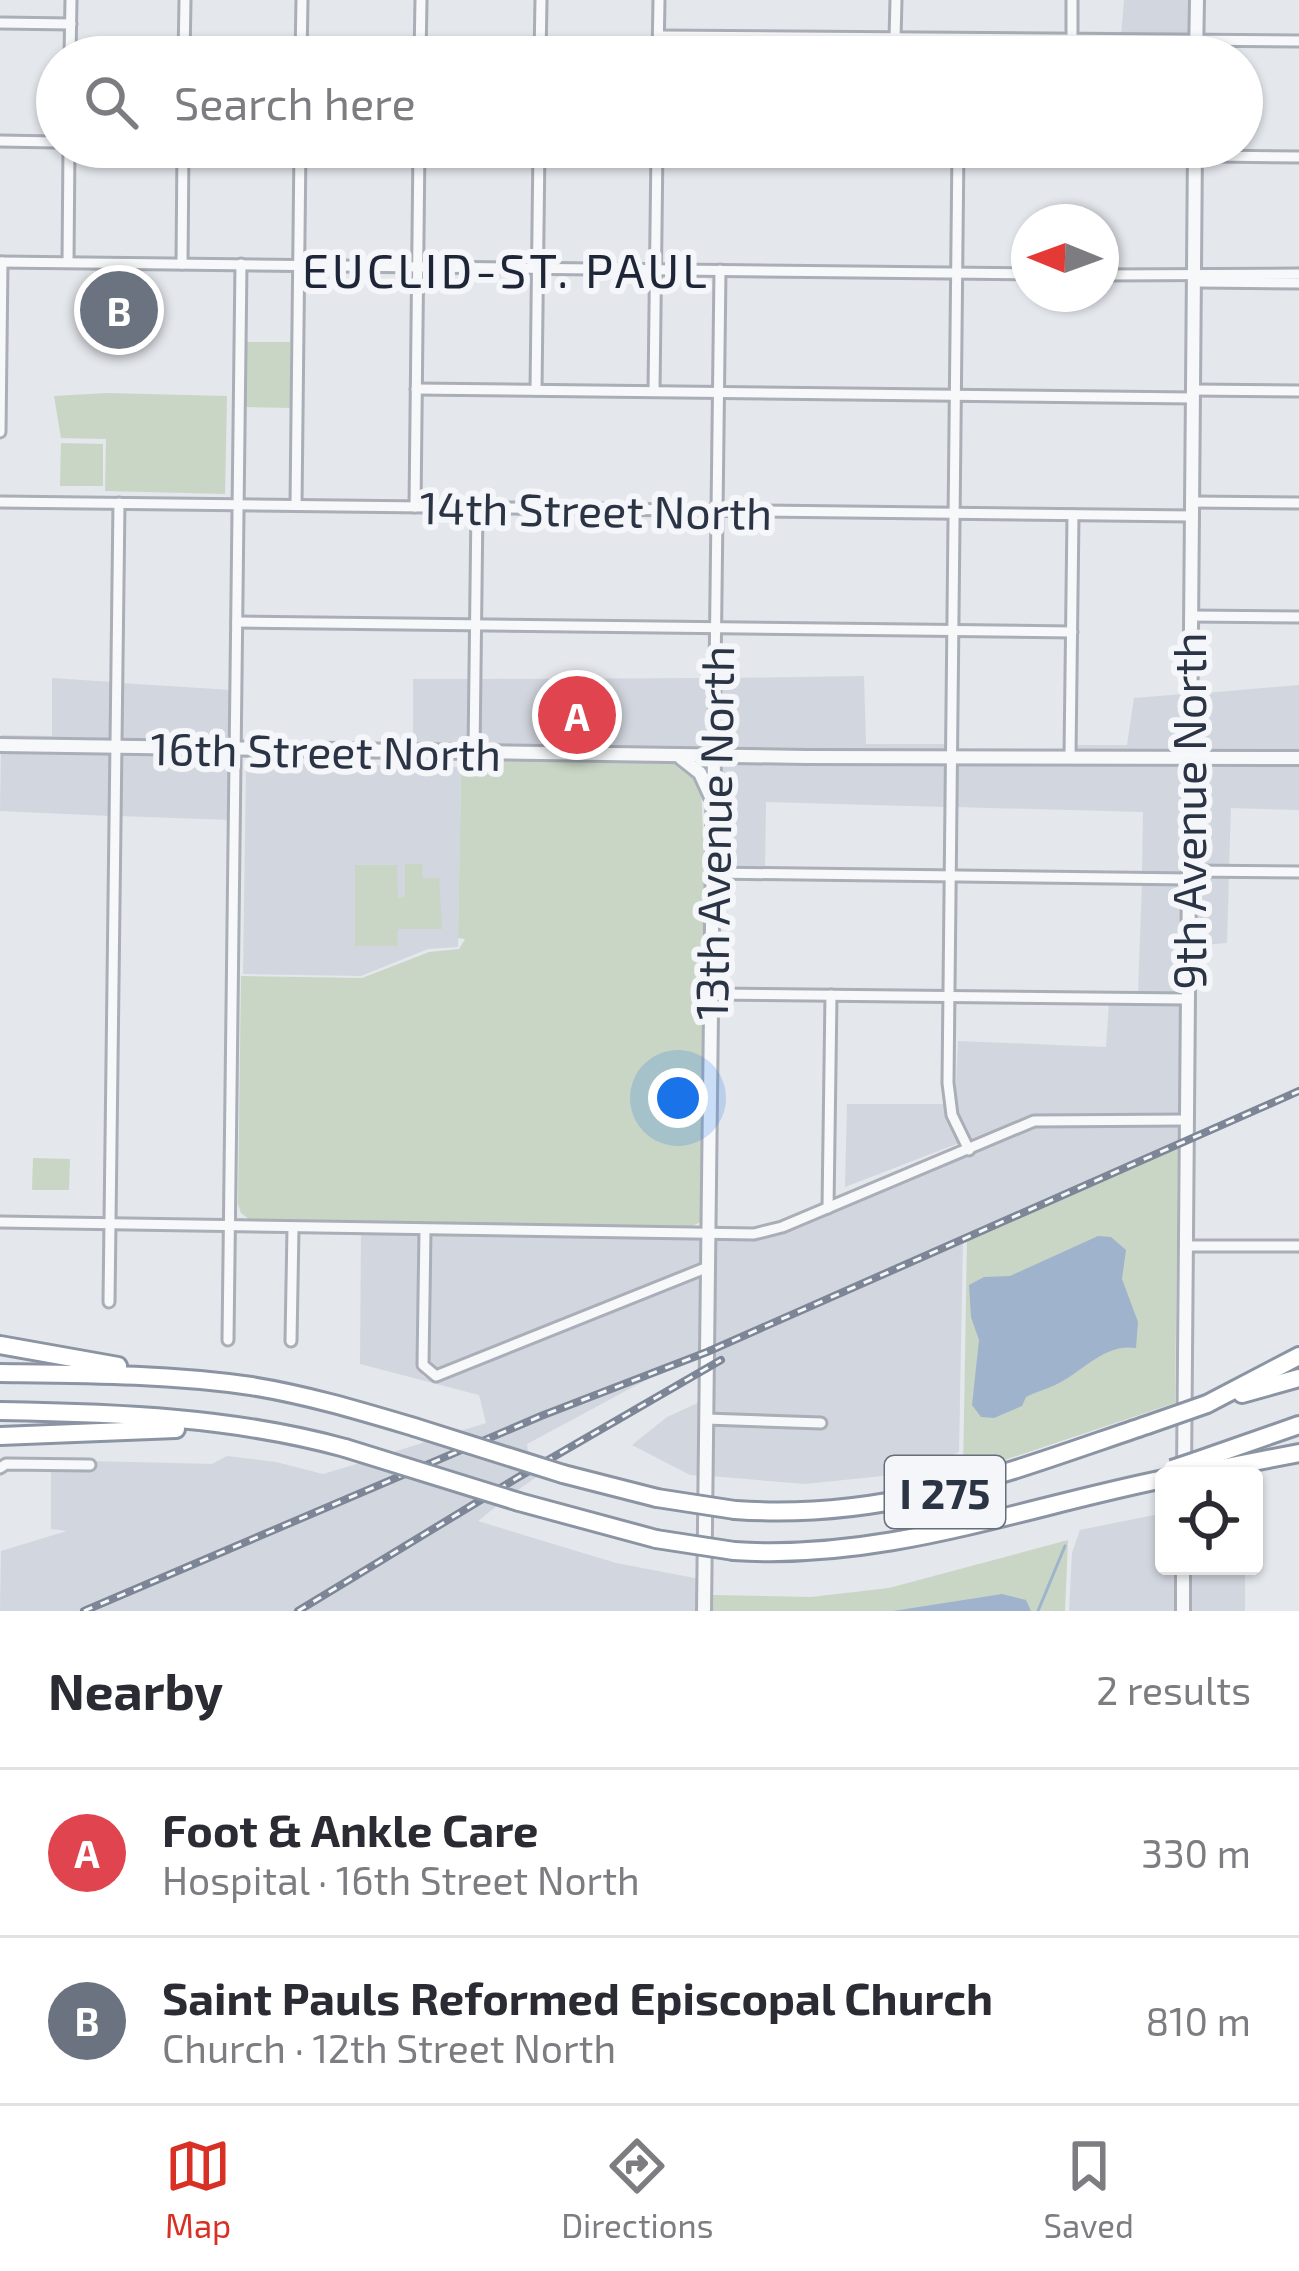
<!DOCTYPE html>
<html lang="en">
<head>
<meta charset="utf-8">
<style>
	body { margin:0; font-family:"Exo 2",sans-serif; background:#f2f2f3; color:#2b2b33 }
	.controls { position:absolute; right:36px; bottom:36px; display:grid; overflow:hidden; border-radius:12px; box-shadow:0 3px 9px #0004 }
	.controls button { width:108px; height:108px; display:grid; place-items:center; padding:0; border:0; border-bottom:3px solid #e1e1e2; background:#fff; color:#2b2b33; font:60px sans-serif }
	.compass { position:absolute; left:1011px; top:204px; width:108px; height:108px; border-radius:50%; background:#fff; box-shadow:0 3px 9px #0004; rotate:271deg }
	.you { position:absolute; left:678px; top:1098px; width:42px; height:42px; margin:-30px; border:9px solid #fff; border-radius:50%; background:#1a73e8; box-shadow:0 0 0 18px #1a73e833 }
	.badge { display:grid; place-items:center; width:78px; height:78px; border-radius:50%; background:#d93025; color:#fff; font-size:39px; font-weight:700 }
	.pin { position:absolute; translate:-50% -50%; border:6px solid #fff; box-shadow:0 3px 12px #0006 }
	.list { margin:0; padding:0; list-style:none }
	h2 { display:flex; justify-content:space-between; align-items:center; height:156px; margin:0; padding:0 48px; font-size:51px }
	h2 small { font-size:39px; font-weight:400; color:#7c7c81 }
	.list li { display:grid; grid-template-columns:78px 1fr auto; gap:36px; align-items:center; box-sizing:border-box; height:168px; padding:0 48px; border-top:3px solid #e1e1e2 }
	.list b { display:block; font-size:45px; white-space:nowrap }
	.list p { margin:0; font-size:39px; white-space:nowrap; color:#7c7c81 }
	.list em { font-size:39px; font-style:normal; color:#7c7c81 }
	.icon { flex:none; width:66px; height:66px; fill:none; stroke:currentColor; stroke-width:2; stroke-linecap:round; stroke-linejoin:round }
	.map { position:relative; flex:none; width:1299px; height:1611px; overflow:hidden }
	.search { position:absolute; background:#fff; box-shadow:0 3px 9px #0004; left:36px; right:36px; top:36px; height:132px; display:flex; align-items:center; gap:30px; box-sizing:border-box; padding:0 42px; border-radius:66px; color:#7c7c81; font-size:45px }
	.sheet { height:492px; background:#fff }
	nav { display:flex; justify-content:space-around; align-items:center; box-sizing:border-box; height:168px; border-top:3px solid #e1e1e2; background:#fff; font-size:33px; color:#7c7c81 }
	nav a { display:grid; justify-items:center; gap:6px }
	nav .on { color:#d93025 }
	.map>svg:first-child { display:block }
	.built { fill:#d2d6de }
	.green { fill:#c9d6c5 }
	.water { fill:#9fb4cc }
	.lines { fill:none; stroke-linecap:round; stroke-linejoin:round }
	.stream { stroke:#9fb4cc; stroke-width:3 }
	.minor-casing { stroke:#a9aeb7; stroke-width:15 }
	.tertiary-casing { stroke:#a9aeb7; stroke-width:18 }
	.motorway-casing { stroke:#8b94a3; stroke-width:22 }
	.minor { stroke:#f7f8fa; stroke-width:9 }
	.tertiary { stroke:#f7f8fa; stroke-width:12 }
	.motorway { stroke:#fff; stroke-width:16 }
	.rail-casing { stroke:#7d8696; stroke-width:8 }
	.rail { stroke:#f4f6f9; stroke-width:3; stroke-dasharray:9; stroke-linecap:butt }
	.motorway-bridge-casing { stroke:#8b94a3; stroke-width:22; stroke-linecap:butt }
	.motorway-bridge { stroke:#fff; stroke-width:16 }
	.labels { text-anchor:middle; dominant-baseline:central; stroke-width:12; stroke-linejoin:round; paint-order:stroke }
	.shield { fill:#f4f6f9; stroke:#676e7b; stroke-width:3 }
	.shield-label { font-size:42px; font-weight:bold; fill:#2b3445 }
	.street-label { font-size:45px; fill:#2b3445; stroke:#f4f6f9 }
	.neighbourhood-label { font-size:48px; letter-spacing:3px; fill:#1d2536; stroke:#f4f6f9 }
</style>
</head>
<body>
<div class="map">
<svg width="1299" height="1611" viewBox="0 0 1299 1611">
	<rect width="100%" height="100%" fill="#e4e7ec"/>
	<g class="built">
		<polygon points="1124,0 1193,0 1192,38 1121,37"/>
		<polygon points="1121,45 1192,46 1192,57 1122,57"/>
		<polygon points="864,676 866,744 948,744 947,750 719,751 720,678"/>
		<polygon points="52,678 112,682 111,742 1,741 1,735 52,736"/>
		<polygon points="711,678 710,748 479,746 479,679"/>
		<polygon points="413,679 470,679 469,746 413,746"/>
		<polygon points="121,683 231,690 231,744 121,743"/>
		<polygon points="1299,685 1299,754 1193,753 1194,694"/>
		<polygon points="1184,694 1184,753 1075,751 1075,745 1127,745 1134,698"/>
		<polygon points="1,749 111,751 110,816 0,811"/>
		<polygon points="120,751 231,752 230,820 120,816"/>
		<polygon points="947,758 947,807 766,802 765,867 718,868 719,759"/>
		<polygon points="957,758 1184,761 1184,875 1142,874 1143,812 956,807"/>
		<polygon points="1193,761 1299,762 1299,810 1231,808 1229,867 1194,867"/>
		<polygon points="252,763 461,767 458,947 428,949 361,976 243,974 246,768"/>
		<polygon points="1194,875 1229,875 1227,943 1192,946"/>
		<polygon points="1142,882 1184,883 1182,995 1138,994"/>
		<polygon points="1109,1002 1182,1003 1181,1116 1045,1115 1016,1123 971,1145 955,1104 958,1041 1106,1047"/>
		<polygon points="847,1104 946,1104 959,1143 845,1187"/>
		<polygon points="1181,1124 1181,1144 1177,1142 963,1239 959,1452 911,1473 805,1484 710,1476 711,1423 824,1427 826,1420 711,1415 713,1238 755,1238 784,1231 1035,1125"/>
		<polygon points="361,1233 420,1234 419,1365 423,1376 429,1379 445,1378 703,1273 702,1350 527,1444 528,1451 558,1461 550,1467 454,1433 486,1423 479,1395 360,1364"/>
		<polygon points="429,1234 704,1238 704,1264 435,1372 428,1364"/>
		<polygon points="702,1401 701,1476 690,1475 632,1445 667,1417"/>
		<polygon points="441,1437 542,1473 511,1495 384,1455"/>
		<polygon points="227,1456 276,1462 323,1474 370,1460 503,1501 478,1521 616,1563 700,1579 699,1611 0,1611 1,1551 67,1531 51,1529 51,1469 90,1461 212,1464"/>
		<polygon points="1164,1513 1164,1566 1179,1566 1178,1611 1069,1611 1072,1553 1080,1530"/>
		<polygon points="1188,1566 1245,1569 1245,1611 1188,1611"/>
	</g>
	<g class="green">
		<polygon points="245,342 290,342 290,408 245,407"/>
		<polygon points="107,393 227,396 225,494 105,491 106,439 61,438 54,396"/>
		<polygon points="61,443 103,444 103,486 60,486"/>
		<polygon points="466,757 670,762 696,776 701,786 704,857 702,1213 700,1222 693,1226 250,1220 241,1213 238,1204 241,976 362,978 429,952 459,949 465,939 458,938 461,773"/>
		<polygon points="405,864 422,864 423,878 439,878 442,929 398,929 397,946 355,946 355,865 397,865 398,898 405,897"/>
		<polygon points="1178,1143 1175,1403 963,1474 967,1239"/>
		<polygon points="33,1158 70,1159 69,1190 32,1190"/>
		<polygon points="1068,1540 1065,1611 713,1611 713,1595 811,1597 889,1588"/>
	</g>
	<g class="water">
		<path d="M 1098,1236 L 1111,1237 L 1126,1250 L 1122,1279 L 1138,1322 L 1136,1348 C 1104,1343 1083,1372 1055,1385 C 1045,1390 1035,1392 1026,1397 L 1022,1406 L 994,1418 L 981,1417 L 972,1405 L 979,1340 L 971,1317 L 969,1285 L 984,1277 L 1010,1276 Z"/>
		<polygon points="1002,1594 1026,1600 1031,1611 893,1611"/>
	</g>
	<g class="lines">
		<polyline class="stream" points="1038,1611 1065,1546"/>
		<defs>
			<g id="minor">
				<polyline points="0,23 71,24"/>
				<polyline points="659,36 1299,41"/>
				<polyline points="895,38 896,0"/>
				<polyline points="1072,41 1072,0"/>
				<polyline points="70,57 71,0"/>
				<polyline points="184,57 185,0"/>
				<polyline points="301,57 302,0"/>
				<polyline points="420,57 421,0"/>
				<polyline points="540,57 541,0"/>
				<polyline points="658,57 659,0"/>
				<polyline points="0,141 57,142"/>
				<polyline points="484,147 1299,157"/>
				<polyline points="958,147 948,1083 952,1115 969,1150"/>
				<polyline points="0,262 1029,274"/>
				<polyline points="68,262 69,147"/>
				<polyline points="182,264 183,147"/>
				<polyline points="1101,275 1299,274"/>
				<polyline points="1194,277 1201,282 1299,283"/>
				<polyline points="416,389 1192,398"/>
				<polyline points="536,390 539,147"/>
				<polyline points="1193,390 1299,391"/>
				<polyline points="654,391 657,147"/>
				<polyline points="0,432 2,262"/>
				<polyline points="0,502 1191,516"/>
				<polyline points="1191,502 1299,503"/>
				<polyline points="296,505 300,147"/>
				<polyline points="415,507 419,147"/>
				<polyline points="1190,616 1299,617"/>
				<polyline points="237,622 1072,632"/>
				<polyline points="474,752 477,507"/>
				<polyline points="714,755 720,270"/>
				<polyline points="1070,755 1073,515"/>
				<polyline points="1189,871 1299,872"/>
				<polyline points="713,873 1189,879"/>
				<polyline points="711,994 1187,999"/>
				<polyline points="828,1208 831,995"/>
				<polyline points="0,1222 754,1234 782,1227 1034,1121 1186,1120"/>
				<polyline points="425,1230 423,1365 436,1376 708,1267"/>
				<polyline points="1186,1246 1299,1246"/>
				<polyline points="109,1302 119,503"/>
				<polyline points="228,1340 241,264"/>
				<polyline points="291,1341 293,1228"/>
				<polyline points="706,1419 821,1423"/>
				<polyline points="0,1468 6,1464 90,1465"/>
			</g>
			<g id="tertiary">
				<polyline points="1196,57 1197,0"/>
				<polyline points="0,745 806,757 1299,758"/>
				<polyline points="681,758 700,773 711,797"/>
				<polyline points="1184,1476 1195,147"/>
				<polyline points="704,1611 714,755"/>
				<polyline points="1183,1611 1183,1566"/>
			</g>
			<g id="motorway">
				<polyline points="0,1345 118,1366"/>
				<path d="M 0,1373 C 84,1374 168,1374 251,1386 C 307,1395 360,1411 414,1427"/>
				<polyline points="1242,1394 1299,1378"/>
				<polyline points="1207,1404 1299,1356"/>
				<path d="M 0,1411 C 117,1413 232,1417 345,1448"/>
				<polyline points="0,1436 176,1429"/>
				<polyline points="1196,1461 1299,1425"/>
				<polyline points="1196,1473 1299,1453"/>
				<polyline points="563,1474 657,1498"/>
				<polyline points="519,1502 656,1539"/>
				<path d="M 735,1510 C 888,1521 1005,1473 1147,1425"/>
				<path d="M 734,1551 C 884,1561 1020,1508 1164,1479"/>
			</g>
		</defs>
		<use href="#minor" class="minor-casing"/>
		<use href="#tertiary" class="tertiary-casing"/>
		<use href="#motorway" class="motorway-casing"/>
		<use href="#minor" class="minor"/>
		<use href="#tertiary" class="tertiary"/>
		<use href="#motorway" class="motorway"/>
		<defs>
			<g id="rail">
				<polyline points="84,1611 541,1416 707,1352 1299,1091"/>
				<polyline points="298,1611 517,1478 721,1360"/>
			</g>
		</defs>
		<use href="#rail" class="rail-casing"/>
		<use href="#rail" class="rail"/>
		<defs>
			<g id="motorway-bridge">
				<polyline points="1147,1425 1207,1404"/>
				<polyline points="414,1427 563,1474"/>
				<polyline points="345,1448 519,1502"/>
				<polyline points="1172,1469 1196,1461"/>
				<polyline points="657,1498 735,1510"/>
				<polyline points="656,1539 734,1551"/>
			</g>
		</defs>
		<use href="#motorway-bridge" class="motorway-bridge-casing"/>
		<use href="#motorway-bridge" class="motorway-bridge"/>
	</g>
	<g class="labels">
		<rect class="shield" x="885" y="1456" width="120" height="72" rx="9"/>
		<g class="shield-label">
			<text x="945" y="1492">I 275</text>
		</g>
		<g class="street-label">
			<text transform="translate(596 509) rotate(1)">14th Street North</text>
			<text transform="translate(326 750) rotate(1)">16th Street North</text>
			<text transform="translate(1188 811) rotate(-90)">9th Avenue North</text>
			<text transform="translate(713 833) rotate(-89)">13th Avenue North</text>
		</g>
		<g class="neighbourhood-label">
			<text x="506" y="269">EUCLID-ST. PAUL</text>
		</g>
	</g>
</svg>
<div class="controls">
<button><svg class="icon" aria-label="locate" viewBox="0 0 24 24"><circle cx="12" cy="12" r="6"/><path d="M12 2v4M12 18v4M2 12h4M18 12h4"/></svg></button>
</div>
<svg class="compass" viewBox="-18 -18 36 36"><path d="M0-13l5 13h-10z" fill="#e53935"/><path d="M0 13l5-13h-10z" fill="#7c7c81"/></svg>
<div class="you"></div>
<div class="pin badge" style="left:577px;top:715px;background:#e0444e">A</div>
<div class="pin badge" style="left:119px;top:310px;background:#6b7280">B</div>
<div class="search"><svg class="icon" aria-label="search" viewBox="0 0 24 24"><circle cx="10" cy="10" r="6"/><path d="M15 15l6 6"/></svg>Search here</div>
</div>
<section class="sheet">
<h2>Nearby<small>2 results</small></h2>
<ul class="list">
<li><span class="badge" style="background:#e0444e">A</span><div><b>Foot &amp; Ankle Care</b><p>Hospital · 16th Street North</p></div><em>330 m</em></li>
<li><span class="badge" style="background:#6b7280">B</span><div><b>Saint Pauls Reformed Episcopal Church</b><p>Church · 12th Street North</p></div><em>810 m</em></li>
</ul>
</section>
<nav>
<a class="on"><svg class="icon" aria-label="map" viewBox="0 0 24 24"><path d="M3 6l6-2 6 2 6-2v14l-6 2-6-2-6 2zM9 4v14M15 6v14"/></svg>Map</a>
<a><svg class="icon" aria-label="directions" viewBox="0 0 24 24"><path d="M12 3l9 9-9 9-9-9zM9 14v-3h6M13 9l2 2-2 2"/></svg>Directions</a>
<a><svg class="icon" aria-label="saved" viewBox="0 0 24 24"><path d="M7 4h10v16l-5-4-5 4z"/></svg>Saved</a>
</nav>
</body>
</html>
